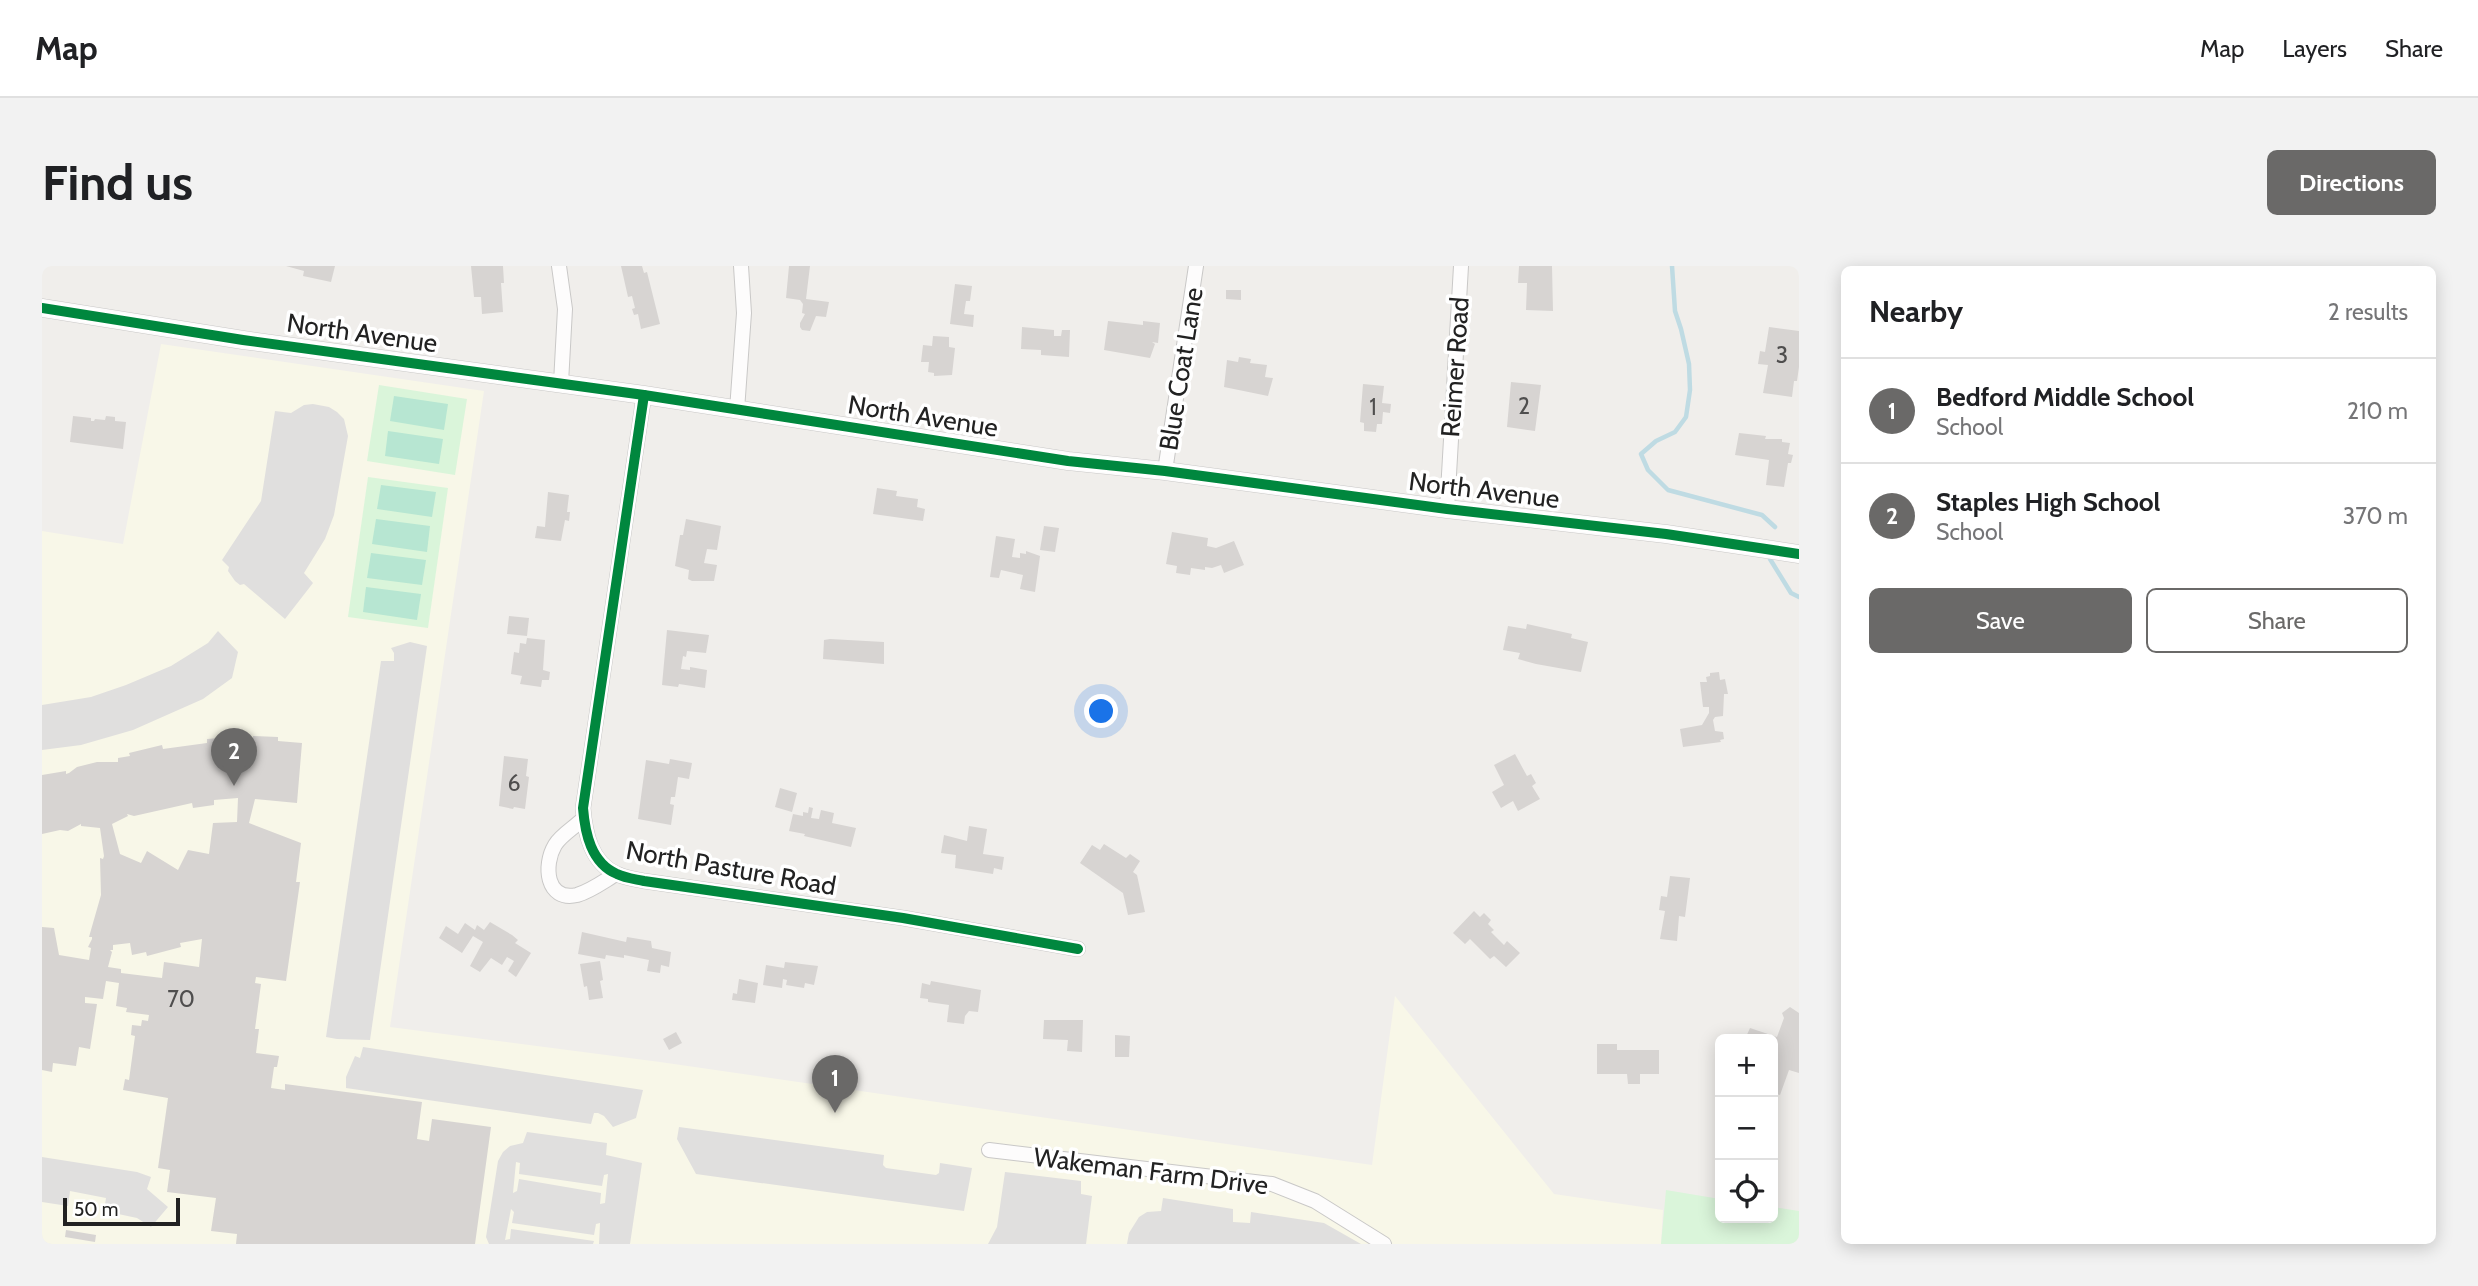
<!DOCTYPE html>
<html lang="en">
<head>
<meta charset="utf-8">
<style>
	body { margin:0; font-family:Cabin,sans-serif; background:#f2f2f2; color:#202124 }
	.controls { position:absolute; right:21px; bottom:21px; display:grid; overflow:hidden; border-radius:10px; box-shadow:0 4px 18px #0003 }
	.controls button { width:63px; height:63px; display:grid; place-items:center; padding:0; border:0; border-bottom:2px solid #e0e0e0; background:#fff; color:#202124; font:35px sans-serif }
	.scale { position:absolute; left:21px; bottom:18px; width:117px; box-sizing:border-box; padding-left:7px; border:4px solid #222; border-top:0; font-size:19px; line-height:24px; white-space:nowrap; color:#222; -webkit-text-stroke:5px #fff; paint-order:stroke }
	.you { position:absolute; left:1060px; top:446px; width:24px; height:24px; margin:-18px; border:5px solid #fff; border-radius:50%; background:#1a73e8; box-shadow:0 0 0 10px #1a73e833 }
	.badge { display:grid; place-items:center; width:46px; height:46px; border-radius:50%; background:#6a6968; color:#fff; font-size:23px; font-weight:700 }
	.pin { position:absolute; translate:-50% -58px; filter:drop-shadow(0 2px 4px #0008) }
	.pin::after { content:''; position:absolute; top:37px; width:24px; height:21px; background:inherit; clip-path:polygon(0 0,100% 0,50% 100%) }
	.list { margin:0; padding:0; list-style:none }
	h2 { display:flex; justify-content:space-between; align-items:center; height:91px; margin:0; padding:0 28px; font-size:30px }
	h2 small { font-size:23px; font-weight:400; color:#757577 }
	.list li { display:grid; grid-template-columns:46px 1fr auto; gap:21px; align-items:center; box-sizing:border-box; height:105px; padding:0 28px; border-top:2px solid #e0e0e0 }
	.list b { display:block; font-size:26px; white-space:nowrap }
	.list p { margin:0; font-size:23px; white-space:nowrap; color:#757577 }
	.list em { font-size:23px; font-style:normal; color:#757577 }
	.actions { display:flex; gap:14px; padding:21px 28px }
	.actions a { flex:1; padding:16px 0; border:2px solid #6a6968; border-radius:10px; text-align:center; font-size:24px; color:#6a6968 }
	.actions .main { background:#6a6968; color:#fff }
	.icon { flex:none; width:38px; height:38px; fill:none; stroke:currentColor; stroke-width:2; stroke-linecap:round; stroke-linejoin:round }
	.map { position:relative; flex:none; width:1757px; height:978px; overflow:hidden; border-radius:10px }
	header { display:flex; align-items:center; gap:42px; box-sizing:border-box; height:98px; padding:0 35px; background:#fff; border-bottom:2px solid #e0e0e0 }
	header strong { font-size:33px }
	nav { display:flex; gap:38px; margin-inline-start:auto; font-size:24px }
	.intro { display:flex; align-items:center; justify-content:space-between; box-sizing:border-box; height:168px; padding:0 42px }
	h1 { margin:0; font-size:49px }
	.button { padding:18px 32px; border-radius:10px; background:#6a6968; color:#fff; font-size:24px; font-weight:700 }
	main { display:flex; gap:42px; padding:0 42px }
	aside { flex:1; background:#fff; border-radius:10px; box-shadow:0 4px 18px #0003 }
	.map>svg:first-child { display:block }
	.education { fill:#f8f7e8 }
	.park { fill:#daf5da }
	.pitch { fill:#b7e6d2 }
	.parking { fill:#e0dfde; fill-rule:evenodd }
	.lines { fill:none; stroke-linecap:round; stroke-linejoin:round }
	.stream { stroke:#bfdbe3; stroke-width:4.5 }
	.building { fill:#d7d4d2; fill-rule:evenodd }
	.minor-casing { stroke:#c9c8c7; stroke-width:16 }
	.tertiary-casing { stroke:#c9c8c7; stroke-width:19 }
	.minor { stroke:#fdfcfc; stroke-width:14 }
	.tertiary { stroke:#fdfcfc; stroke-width:18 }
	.cycleway-casing { stroke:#fff; stroke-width:15 }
	.cycleway { stroke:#00873e; stroke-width:10 }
	.labels { text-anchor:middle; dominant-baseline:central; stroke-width:7; stroke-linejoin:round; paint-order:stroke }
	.number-label { font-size:23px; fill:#4f4e4e }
	.street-label { font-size:26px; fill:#222; stroke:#fff }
</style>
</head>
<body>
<header>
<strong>Map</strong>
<nav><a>Map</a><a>Layers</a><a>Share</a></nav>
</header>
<div class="intro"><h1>Find us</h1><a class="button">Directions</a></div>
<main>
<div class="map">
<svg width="1757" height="978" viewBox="0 0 1757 978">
	<rect width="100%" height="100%" fill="#f0eeeb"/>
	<polygon class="education" points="119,78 442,125 348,761 618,796 1330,899 1353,730 1512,928 1621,944 1619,978 0,978 0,265 81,278"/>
	<g class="park">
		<polygon points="337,119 425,133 413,209 325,195"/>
		<polygon points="326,211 406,222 386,362 306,351"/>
		<polygon points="1624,924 1678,933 1678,952 1731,952 1731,941 1757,945 1757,978 1619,978"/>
	</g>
	<g class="pitch">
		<polygon points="352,130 406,138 402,164 348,155"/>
		<polygon points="346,165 401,173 397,198 343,190"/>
		<polygon points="339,219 394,226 390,251 335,243"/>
		<polygon points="334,253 388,260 385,286 330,278"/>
		<polygon points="329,287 384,294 380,319 325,312"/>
		<polygon points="324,321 379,328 375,354 321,346"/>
	</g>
	<g class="parking">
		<polygon points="271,138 287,141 295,146 302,153 306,170 292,249 283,273 262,307 271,317 243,353 202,318 198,319 193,315 186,305 187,301 180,294 219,235 233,145 249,147 262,139"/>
		<polygon points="176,365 196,386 190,412 161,433 91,464 39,479 0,484 0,439 49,431 84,419 129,400 166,377"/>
		<polygon points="368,376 385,380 328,774 295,773 284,771 339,395 352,395 352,387 349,382"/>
		<polygon points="321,781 601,824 594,852 571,861 562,850 556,847 552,847 549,858 304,822 304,811 313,790 318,792"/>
		<polygon points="637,861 842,889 841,899 844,902 894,909 897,907 898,897 930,902 922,945 654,908 635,873"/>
		<path d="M 485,866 L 565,877 L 564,889 L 600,897 L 588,978 L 557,978 L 558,957 L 554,958 L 552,969 L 470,957 L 472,946 L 469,943 L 463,974 L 468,973 L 469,963 L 552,975 L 551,978 L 447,978 L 444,971 L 456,895 L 461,886 L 468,880 L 481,877 ZM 474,896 L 478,897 L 477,908 L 560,920 L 562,909 L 566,908 L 563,937 L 558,938 L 559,927 L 477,913 L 475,925 L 471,927 Z"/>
		<polygon points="0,891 95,906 109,911 105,923 126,941 109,961 95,952 62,945 64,932 28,925 26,940 0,936"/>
		<polygon points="963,906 1039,915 1039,928 1050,930 1044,978 946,978 955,961"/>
		<polygon points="1121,932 1191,943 1191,956 1208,957 1209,946 1282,957 1319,978 1085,978 1087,967 1097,951 1105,946 1119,945"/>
	</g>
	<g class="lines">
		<g class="stream">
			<polyline points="1630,0 1633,45 1639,63 1647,98 1648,124 1644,151 1633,166 1614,175 1599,188 1606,204 1626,224 1720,249 1733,261"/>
			<polyline points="1728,293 1749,327 1757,331"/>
		</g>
	</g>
	<g class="building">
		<polygon points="244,0 293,0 289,16 261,10 262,5"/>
		<polygon points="429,0 461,0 462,17 459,17 461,46 440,48 439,31 432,31"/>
		<polygon points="579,0 600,0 602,7 605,6 618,58 599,63 596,48 592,49 590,43 593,42 590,30 586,31"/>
		<polygon points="747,0 768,0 764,33 787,36 784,51 774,50 768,65 760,64 758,61 758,57 763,48 760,47 761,38 758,34 744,32"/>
		<polygon points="1477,0 1510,0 1511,45 1484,44 1485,17 1476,17"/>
		<polygon points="913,18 930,20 928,35 924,35 922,48 932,49 931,61 908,58"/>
		<polygon points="1184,24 1199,24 1199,34 1184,33"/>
		<polygon points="1066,55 1101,59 1101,55 1118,57 1116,77 1110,76 1113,78 1108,92 1062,84"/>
		<polygon points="980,61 1012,64 1012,70 1019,70 1020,64 1028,64 1027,91 999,89 999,84 979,83"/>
		<polygon points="1727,61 1757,65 1757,101 1755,115 1752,115 1750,131 1721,127 1726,99 1716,98 1718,85 1723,86"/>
		<polygon points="891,70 907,71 907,81 913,82 910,109 892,110 892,107 886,106 887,96 879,96 881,79 890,80"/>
		<polygon points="1197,91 1209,93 1208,97 1225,99 1223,111 1231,112 1226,130 1182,121 1185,94 1196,96"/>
		<polygon points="1469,116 1499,119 1493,165 1465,161"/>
		<polygon points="1321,118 1342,120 1340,137 1349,138 1348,147 1341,146 1340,158 1335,158 1334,166 1322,165 1322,157 1318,156"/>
		<polygon points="31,150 49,152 49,155 52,155 53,153 63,154 64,150 73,151 73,155 84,156 81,183 28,176"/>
		<polygon points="1697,167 1724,170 1723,173 1740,173 1740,176 1748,177 1746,188 1751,189 1749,197 1746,197 1742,221 1724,219 1727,194 1693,189"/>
		<polygon points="835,222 855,225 854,230 876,233 875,241 883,243 881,255 831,248"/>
		<polygon points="506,226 527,229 525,246 528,246 527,255 523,254 519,275 493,272 495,260 503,261"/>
		<polygon points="644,253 679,260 675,284 665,283 662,297 675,299 672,315 650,315 646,313 647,304 633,300 638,269 641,269"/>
		<polygon points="1002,260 1017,262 1013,286 998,284"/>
		<polygon points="1130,266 1166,272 1165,280 1174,282 1192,275 1202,299 1182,307 1179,299 1170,302 1163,301 1163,304 1149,302 1148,309 1134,307 1135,300 1124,298"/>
		<polygon points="954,270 973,273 970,291 978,292 978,287 984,288 984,285 998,290 993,326 978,323 981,309 959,304 957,312 948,311"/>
		<polygon points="467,350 487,352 485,370 465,368"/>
		<polygon points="1485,358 1530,368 1529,372 1546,376 1539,406 1494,398 1476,393 1478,387 1461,384 1466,360 1484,363"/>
		<polygon points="625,364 667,369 664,387 645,385 644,391 641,390 639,403 648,404 648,401 665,404 663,422 637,418 636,421 620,419"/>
		<polygon points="485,372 503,374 501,404 508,406 507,414 500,414 499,421 478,418 480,410 469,408 472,386 477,387 478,377 484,378"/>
		<polygon points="788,373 842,376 842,398 781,393 782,374"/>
		<polygon points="1677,406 1678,414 1683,413 1686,428 1682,428 1681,450 1673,451 1671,454 1673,465 1681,466 1682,473 1678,474 1679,476 1641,481 1638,463 1660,459 1667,447 1667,441 1661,441 1658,416 1665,416 1664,411 1668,410 1668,407"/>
		<path d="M 211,470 L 236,471 L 236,475 L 260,477 L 255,537 L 213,533 L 207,557 L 259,577 L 254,616 L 258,616 L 244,715 L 214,711 L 213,717 L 219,718 L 213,763 L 217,763 L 214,787 L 237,790 L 235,801 L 232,801 L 229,822 L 243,824 L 243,818 L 380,836 L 375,873 L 387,875 L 390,853 L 449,861 L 433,978 L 194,978 L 195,968 L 169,965 L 174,932 L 125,926 L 128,904 L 116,902 L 126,832 L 81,824 L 83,813 L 87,814 L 93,770 L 89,769 L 90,759 L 99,760 L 100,754 L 106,755 L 107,749 L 84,746 L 85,742 L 74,740 L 77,717 L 64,715 L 61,733 L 43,731 L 43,737 L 55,738 L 48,783 L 37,781 L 34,800 L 11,797 L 10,806 L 0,804 L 0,661 L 12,662 L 17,689 L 47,694 L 49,682 L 46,681 L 50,673 L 50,671 L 47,671 L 59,629 L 58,592 L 61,593 L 62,590 L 58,562 L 39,560 L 39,558 L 26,565 L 18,564 L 0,568 L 0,509 L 24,505 L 24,508 L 27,507 L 35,501 L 55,496 L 76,496 L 76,492 L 88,490 L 87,487 L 120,479 L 121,483 L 165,477 L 165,473 L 190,471 L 190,476 L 211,475 ZM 196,532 L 195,556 L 171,557 L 167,588 L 146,584 L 136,604 L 105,585 L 99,597 L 78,588 L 70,558 L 86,550 L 85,548 L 92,550 L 150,537 L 151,542 L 172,539 L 172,534 ZM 160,673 L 157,701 L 122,696 L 120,712 L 79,707 L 79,703 L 66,701 L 70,686 L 68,684 L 71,684 L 71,679 L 88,677 L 90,689 L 104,686 L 105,690 L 139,681 L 138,677 Z"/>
		<polygon points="1473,488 1485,510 1489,508 1494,517 1490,520 1498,533 1476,545 1471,535 1459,542 1450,526 1462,519 1452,499"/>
		<polygon points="462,490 486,493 484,510 487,511 483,543 472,541 471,543 457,540"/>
		<polygon points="628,493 650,497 647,513 636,511 633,531 629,531 628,538 632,539 629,559 596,553 604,494 627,498"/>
		<polygon points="738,522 755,527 750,546 733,541"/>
		<polygon points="767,541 771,542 769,552 777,553 779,544 792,547 790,557 814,562 809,581 762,570 763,568 747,565 751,548 761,550 761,546 766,547"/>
		<polygon points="927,560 945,563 941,588 962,591 960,604 952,602 951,608 913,602 914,589 899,587 902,569 925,575"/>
		<polygon points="1062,578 1084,592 1088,588 1098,595 1091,606 1095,609 1103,646 1086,649 1081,627 1038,597 1050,579 1058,584"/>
		<polygon points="1628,610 1648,612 1643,651 1637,650 1635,675 1618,673 1623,645 1617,644 1619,630 1625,631"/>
		<polygon points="1432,645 1438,651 1442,647 1449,654 1446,658 1452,664 1449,666 1462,679 1465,675 1478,687 1464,701 1452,690 1448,693 1428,673 1423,678 1411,667"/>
		<polygon points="448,656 470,669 476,674 473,677 489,687 474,711 466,705 472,695 465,691 460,699 449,692 438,706 428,700 441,676 431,670 420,687 397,672 404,660 416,668 423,657 433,664 435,659 442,664"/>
		<polygon points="540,666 584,676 585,671 609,675 610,682 629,686 627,701 619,699 618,707 605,705 607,694 582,689 582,692 564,689 563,693 536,688"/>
		<polygon points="558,695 561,714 558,715 561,732 547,734 545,720 542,721 538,698"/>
		<polygon points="743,696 776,700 772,719 763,717 762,722 744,719 745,714 741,713 740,722 721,719 724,699 742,702"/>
		<polygon points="697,713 716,717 713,737 690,734 691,727 695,728"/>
		<polygon points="889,715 939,724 936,746 927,745 923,750 922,758 905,756 907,739 886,736 886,733 878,732 880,717 888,719"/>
		<polygon points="1748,741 1757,747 1757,807 1747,804 1738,829 1731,827 1731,806 1733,807 1736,796 1731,794 1731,773 1703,773 1708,762 1735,771 1742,752 1740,747"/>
		<polygon points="1002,754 1041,754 1040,786 1025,785 1026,774 1001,773"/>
		<polygon points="634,766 640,777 627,784 621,773"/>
		<polygon points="1073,769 1088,770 1087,791 1073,791"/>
		<polygon points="1555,778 1575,778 1575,784 1617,784 1617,808 1598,808 1598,818 1586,818 1585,808 1555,808"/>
		<polygon points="24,964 54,969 53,976 23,971"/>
	</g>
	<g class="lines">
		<defs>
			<g id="minor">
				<polyline points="517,0 523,43 519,117"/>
				<path d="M 602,129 L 541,542 C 543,567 549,597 575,608 C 583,612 593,613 602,615 L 861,652 L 1036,683"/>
				<polyline points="695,144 702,47 699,0"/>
				<polyline points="1123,205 1154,0"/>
				<polyline points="1405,243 1419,0"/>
				<path d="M 541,553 C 533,561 519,569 513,579 C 501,599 504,636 535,629 C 549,625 562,615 574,608"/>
				<polyline points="947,884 1230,918 1273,935 1342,978"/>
			</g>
			<polyline id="tertiary" points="0,42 201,74 602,129 1026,195 1123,205 1405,243 1624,268 1757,288"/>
		</defs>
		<use href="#minor" class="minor-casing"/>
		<use href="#tertiary" class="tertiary-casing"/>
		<use href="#minor" class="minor"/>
		<use href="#tertiary" class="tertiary"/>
		<defs>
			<g id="cycleway">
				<polyline points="0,42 201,74 602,129 1026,195 1123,205 1405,243 1624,268 1757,288"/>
				<path d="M 602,129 L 541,542 C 543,567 549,597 575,608 C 583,612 593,613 602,615 L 861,652 L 1036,683"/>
			</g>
		</defs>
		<use href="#cycleway" class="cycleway-casing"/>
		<use href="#cycleway" class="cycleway"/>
	</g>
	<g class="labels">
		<g class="number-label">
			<text x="1740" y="89">3</text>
			<text x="1482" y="140">2</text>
			<text x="1331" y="141">1</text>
			<text x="472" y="517">6</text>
			<text x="139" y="733">70</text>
		</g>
		<g class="street-label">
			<text transform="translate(320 67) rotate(8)">North Avenue</text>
			<text transform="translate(1413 101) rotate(-86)">Reimer Road</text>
			<text transform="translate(1139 103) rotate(-81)">Blue Coat Lane</text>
			<text transform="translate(881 150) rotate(9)">North Avenue</text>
			<text transform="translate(1442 224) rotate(7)">North Avenue</text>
			<text transform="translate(689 602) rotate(10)">North Pasture Road</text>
			<text transform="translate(1109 905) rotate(7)">Wakeman Farm Drive</text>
		</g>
	</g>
</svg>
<div class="controls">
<button>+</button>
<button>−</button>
<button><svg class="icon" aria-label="locate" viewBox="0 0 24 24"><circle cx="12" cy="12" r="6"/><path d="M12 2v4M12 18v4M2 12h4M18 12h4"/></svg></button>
</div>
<div class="scale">50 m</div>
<div class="you"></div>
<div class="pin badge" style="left:793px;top:847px">1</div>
<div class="pin badge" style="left:192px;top:520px">2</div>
</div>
<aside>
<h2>Nearby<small>2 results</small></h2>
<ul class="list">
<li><span class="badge">1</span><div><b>Bedford Middle School</b><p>School</p></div><em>210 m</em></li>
<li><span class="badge">2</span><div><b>Staples High School</b><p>School</p></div><em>370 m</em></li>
</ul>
<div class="actions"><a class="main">Save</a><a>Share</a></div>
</aside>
</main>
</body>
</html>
